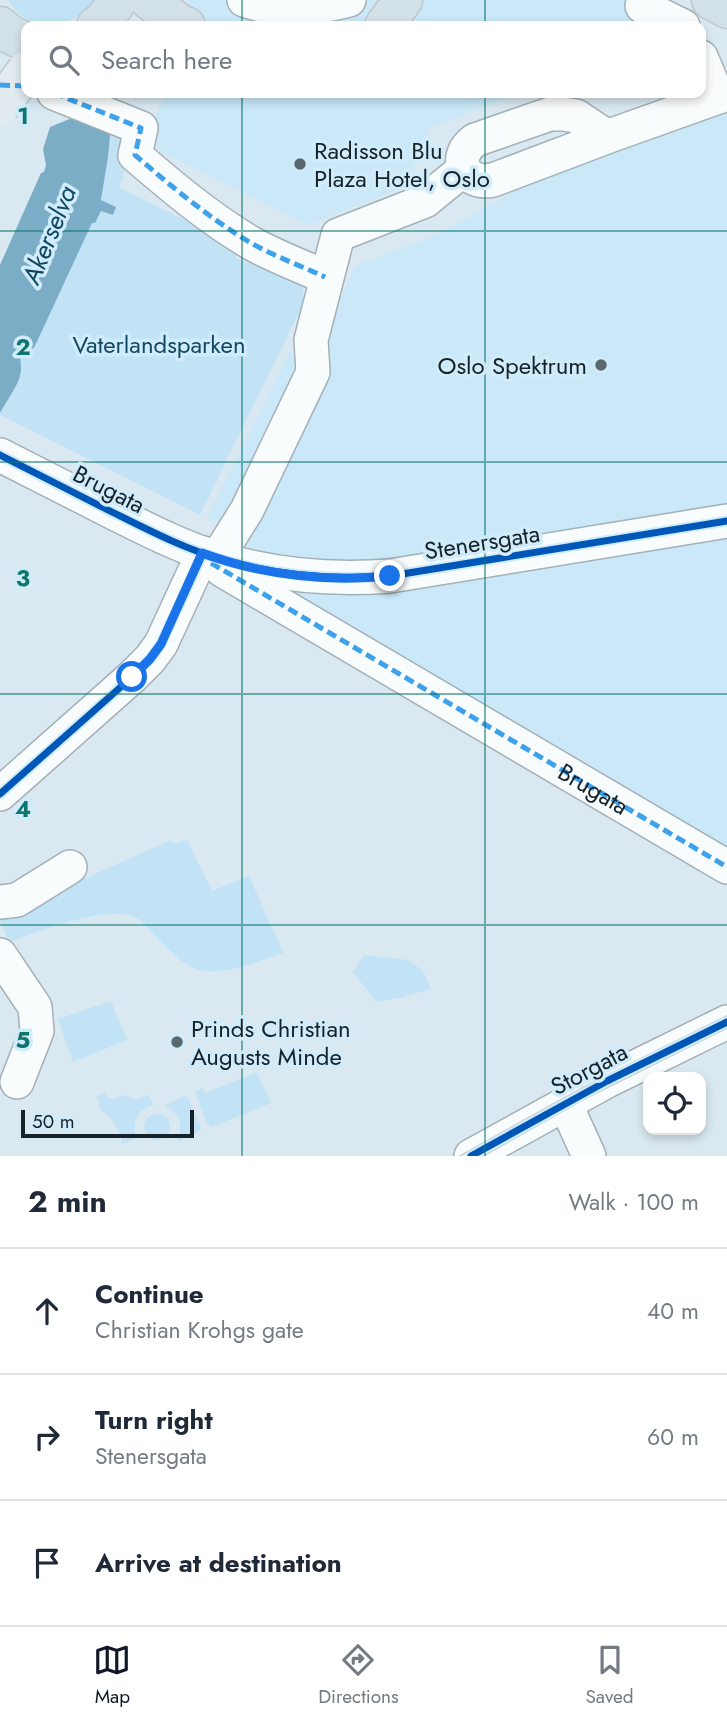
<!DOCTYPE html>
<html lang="en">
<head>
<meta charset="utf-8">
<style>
	body { margin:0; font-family:Jost,sans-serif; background:#f2f2f3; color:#1f2937 }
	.controls { position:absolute; right:21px; bottom:21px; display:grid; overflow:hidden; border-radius:14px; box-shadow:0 4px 10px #0003 }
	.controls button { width:63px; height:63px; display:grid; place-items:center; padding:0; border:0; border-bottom:2px solid #e0e1e3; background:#fff; color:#1f2937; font:35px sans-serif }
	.scale { position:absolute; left:21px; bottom:18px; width:173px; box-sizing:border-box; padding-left:7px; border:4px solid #152229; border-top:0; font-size:19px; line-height:24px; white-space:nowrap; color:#152229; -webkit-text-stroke:5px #d0ecfb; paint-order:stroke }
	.stop { position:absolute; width:21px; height:21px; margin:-16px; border:5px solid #1a73e8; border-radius:50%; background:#fff }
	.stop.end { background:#1a73e8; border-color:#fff; box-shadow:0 2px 7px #0008 }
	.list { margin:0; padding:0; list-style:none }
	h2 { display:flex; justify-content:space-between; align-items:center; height:91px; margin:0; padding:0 28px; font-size:30px }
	h2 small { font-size:23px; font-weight:400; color:#747a83 }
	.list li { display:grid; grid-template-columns:46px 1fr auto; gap:21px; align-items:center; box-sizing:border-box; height:126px; padding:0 28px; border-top:2px solid #e0e1e3 }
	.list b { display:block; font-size:26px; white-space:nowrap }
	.list p { margin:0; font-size:23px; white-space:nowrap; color:#747a83 }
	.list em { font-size:23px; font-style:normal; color:#747a83 }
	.icon { flex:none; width:38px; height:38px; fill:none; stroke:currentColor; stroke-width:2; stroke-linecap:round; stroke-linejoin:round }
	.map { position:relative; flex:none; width:727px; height:1156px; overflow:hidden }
	.search { position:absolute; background:#fff; box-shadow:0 4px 10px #0003; left:21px; right:21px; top:21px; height:77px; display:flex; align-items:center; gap:18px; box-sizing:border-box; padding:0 24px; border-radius:14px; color:#747a83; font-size:26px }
	.sheet { height:469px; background:#fff }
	nav { display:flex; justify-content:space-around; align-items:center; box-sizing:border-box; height:98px; border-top:2px solid #e0e1e3; background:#fff; font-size:19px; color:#747a83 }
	nav a { display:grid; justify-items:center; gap:4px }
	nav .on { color:#111827 }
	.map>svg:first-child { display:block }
	.built { fill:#cae8f8 }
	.green { fill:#c1e3f5 }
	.water { fill:#7baec6 }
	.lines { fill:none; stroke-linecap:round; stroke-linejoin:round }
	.minor-casing { stroke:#a3b0b7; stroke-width:36 }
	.highway-casing { stroke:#bec7cb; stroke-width:41 }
	.minor { stroke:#f9fcfd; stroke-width:33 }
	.highway { stroke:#d2e0e8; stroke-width:38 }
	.tram { stroke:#cdd2d5; stroke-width:2 }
	.major-bridge-casing { stroke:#bec7cb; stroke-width:41; stroke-linecap:butt }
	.major-bridge { stroke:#e2ecf0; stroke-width:38 }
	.quiet { stroke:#3da2eb; stroke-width:5; stroke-dasharray:10 5; stroke-linecap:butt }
	.cycleway-casing { stroke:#d0ecfb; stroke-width:11 }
	.cycleway { stroke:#0057b8; stroke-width:7 }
	.route { stroke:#1a73e8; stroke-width:9 }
	.grid { fill:none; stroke:#0f766e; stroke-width:2; stroke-opacity:0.55 }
	.poi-dot { fill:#5a686f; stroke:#d0ecfb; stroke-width:2.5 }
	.labels { text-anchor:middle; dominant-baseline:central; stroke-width:7; stroke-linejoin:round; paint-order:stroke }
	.poi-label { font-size:24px; fill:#152229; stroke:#d0ecfb; text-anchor:start }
	.park-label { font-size:24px; fill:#114860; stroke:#d0ecfb }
	.street-label { font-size:24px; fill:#152229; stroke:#d0ecfb }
	.water-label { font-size:26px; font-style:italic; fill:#0f475e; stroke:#d0ecfb }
	.grid-label { font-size:23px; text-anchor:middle; font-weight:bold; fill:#0f766e; stroke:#d0ecfb; stroke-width:7; stroke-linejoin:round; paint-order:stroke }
</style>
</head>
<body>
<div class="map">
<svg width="727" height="1156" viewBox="0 0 727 1156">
	<rect width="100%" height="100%" fill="#dae9f1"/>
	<g class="built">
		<polygon points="188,0 658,0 670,26 173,26"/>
		<polygon points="166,93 519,93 430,128 406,186 308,225 160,151 150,126"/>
		<polygon points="727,94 727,867 226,561 237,531 207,518 289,352 302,357 319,345 355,266 437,235 612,135"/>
	</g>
	<g class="green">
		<path d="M 8,0 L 98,0 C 93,5 88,11 81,15 C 54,30 25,29 8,0 Z"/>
		<polygon points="111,126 133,138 120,188 239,247 235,258 302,282 304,302 200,515 0,415 21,375 20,363 21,359 27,351 34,347 92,223 95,223 101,211 113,215 101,200 108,157"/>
		<path d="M 171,840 L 174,844 L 187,840 L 212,891 L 249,876 L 283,953 C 261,961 222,976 199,970 C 184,966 172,952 161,942 C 154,935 141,919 133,916 C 103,906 39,931 9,942 L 0,920 L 0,907 L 75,883 Z"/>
		<polygon points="364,955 408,960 423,971 431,989 403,997 376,1002 353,972"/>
		<polygon points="111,1001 127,1040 73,1062 58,1019"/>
		<polygon points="257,1072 271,1103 212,1127 207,1124 195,1091 203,1087 205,1093"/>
		<path d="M 104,1093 C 109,1100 115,1101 122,1095 L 137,1100 L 149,1095 L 153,1105 C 137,1110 131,1123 137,1138 L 122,1144 C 121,1132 112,1115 101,1111 L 97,1096 Z"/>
		<path d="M 185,1096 L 188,1097 L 201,1129 L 195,1134 L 177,1142 C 183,1126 182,1114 164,1106 Z"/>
		<circle cx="157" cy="1127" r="13"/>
	</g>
	<path class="water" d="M 84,113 L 111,126 L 108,157 L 101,200 L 116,207 L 113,215 L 101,211 L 95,223 L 92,223 L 34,348 C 13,356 24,362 20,376 C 18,385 5,404 0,413 L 0,265 L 41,173 L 44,172 L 46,165 L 43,149 L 50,127 Z"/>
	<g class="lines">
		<defs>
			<g id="minor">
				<path d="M 244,0 C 277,12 316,9 349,0"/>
				<polyline points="642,6 683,26"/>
				<polyline points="701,57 718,97"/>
				<path d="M 54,93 L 141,128 L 135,155 C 172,187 209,218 251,243 C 274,256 301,266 325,277"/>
				<path d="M 612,135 L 603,134 L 576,116 L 563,114 L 550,114 L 475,140 C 451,157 464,186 493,180 L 612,135 L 727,94"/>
				<path d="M 0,455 C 38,474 76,494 114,513 C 150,531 187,550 227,561 C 280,576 335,580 390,576 L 727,521"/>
				<polyline points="217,558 247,510 313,372 311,340 338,235 425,201 464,169"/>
				<polyline points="222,570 727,867"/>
				<polyline points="0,794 132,677 150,659 161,644 203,553"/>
				<polyline points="0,902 17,900 70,867"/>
				<polyline points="0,955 35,1007 37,1031 17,1082"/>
				<polyline points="565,1103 589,1156"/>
				<polyline points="471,1156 607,1081 727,1022"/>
			</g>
			<g id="highway">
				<polyline points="149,0 180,24 186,26"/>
				<polyline points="711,0 727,9"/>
				<polyline points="0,26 11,35 26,42"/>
				<polyline points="96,26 104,20 118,0"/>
				<polyline points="384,26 403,0"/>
			</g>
		</defs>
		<use href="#minor" class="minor-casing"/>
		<use href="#highway" class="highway-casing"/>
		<use href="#minor" class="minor"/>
		<use href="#highway" class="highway"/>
		<g class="tram">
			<polyline points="460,1156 582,1088 727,1016"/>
			<polyline points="483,1156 588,1097 727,1028"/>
		</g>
		<defs>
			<polyline id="major-bridge" points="0,106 26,71"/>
		</defs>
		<use href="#major-bridge" class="major-bridge-casing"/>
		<use href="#major-bridge" class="major-bridge"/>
		<g class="quiet">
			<polyline points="0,85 26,86"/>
			<path d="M 54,93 L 141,128 L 135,155 C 172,187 209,218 251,243 C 274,256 301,266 325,277"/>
			<path id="s1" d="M 211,563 L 727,867"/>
		</g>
		<defs>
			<g id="cycleway">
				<path d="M 0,455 C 38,474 76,494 114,513 C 150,531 187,550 227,561 C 280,576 335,580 390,576 L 727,521"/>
				<polyline points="0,794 132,677 150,659 161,644 203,553"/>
				<polyline points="471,1156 607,1081 727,1022"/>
			</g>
		</defs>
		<use href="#cycleway" class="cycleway-casing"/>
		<use href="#cycleway" class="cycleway"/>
	</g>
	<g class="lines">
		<path class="route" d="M 132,677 L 150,659 L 161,644 L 202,553 C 262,575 327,582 390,576"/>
	</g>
	<path class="grid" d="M 242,0 L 242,26M 485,0 L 485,26M 242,93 L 242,1156M 485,93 L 485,1156M 0,231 L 727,231M 0,462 L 727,462M 0,694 L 727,694M 0,925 L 727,925"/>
	<g class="poi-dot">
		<circle cx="300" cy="164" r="7"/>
		<circle cx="601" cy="365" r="7"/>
		<circle cx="177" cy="1042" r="7"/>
	</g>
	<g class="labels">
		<g class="poi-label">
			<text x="314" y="150">Radisson Blu<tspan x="314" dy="28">Plaza Hotel, Oslo</tspan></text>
			<text x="587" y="365" text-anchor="end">Oslo Spektrum</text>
			<text x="191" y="1028">Prinds Christian<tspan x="191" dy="28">Augusts Minde</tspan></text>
		</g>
		<g class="park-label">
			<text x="159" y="344">Vaterlandsparken</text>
		</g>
		<g class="street-label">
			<text transform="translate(109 489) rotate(27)">Brugata</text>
			<text transform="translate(482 542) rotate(-9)">Stenersgata</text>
			<text stroke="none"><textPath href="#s1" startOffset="444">Brugata</textPath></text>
			<text transform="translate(589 1069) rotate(-28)">Storgata</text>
		</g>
		<g class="water-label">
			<text transform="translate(49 235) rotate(-68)">Akerselva</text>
		</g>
	</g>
	<g class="grid-label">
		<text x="23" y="124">1</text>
		<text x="23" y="355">2</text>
		<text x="23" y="586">3</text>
		<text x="23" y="817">4</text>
		<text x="23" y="1048">5</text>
	</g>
</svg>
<div class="controls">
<button><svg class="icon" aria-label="locate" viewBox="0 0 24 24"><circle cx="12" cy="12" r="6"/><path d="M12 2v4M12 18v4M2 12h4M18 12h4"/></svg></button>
</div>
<div class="scale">50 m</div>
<div class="stop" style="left:132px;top:677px"></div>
<div class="stop end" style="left:390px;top:576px"></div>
<div class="search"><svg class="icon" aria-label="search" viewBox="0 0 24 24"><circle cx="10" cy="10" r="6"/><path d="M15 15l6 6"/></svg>Search here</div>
</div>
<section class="sheet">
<h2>2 min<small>Walk · 100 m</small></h2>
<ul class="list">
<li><svg class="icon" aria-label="ahead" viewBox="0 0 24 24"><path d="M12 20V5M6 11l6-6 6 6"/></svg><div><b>Continue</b><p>Christian Krohgs gate</p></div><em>40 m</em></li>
<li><svg class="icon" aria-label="right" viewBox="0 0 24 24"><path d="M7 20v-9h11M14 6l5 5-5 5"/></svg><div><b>Turn right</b><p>Stenersgata</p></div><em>60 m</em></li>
<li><svg class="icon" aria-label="arrive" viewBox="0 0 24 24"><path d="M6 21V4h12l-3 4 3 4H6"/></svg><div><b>Arrive at destination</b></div></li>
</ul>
</section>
<nav>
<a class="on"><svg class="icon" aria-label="map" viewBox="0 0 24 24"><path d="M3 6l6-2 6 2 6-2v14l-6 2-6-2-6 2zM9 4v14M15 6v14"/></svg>Map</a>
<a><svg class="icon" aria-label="directions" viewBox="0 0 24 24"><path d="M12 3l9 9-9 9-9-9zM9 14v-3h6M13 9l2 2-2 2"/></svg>Directions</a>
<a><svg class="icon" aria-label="saved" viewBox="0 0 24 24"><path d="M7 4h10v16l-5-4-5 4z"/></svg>Saved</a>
</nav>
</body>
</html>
